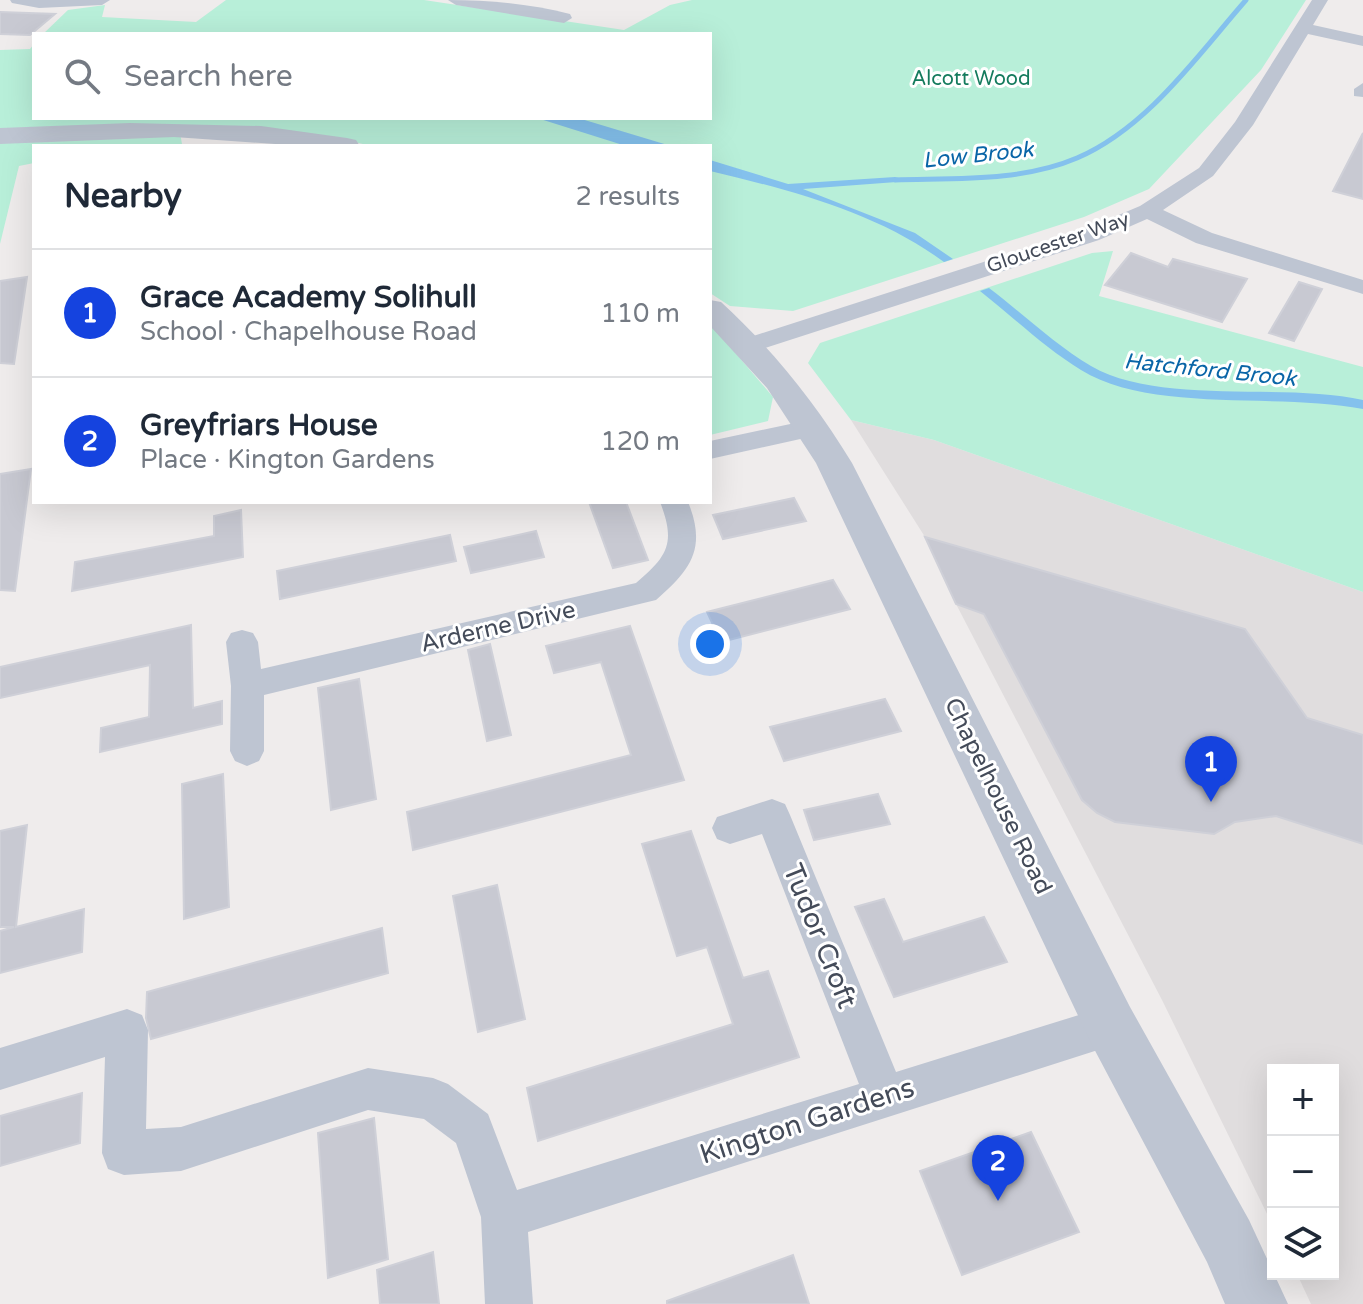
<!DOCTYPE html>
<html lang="en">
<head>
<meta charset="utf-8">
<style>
	body { margin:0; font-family:"Varela Round",sans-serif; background:#f6f6f7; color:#1f2937 }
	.controls { position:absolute; right:24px; bottom:24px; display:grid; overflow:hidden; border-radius:0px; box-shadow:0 8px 32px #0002 }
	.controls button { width:72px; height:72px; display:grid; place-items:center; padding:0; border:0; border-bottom:2px solid #e0e1e3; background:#fff; color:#1f2937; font:40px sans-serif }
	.you { position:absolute; left:710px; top:644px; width:28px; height:28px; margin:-20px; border:6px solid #fff; border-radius:50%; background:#1a73e8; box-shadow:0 0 0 12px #1a73e833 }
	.badge { display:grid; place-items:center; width:52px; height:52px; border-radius:50%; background:#1543df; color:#fff; font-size:26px; font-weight:700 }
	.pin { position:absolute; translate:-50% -66px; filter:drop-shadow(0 2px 4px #0008) }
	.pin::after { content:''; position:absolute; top:42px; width:28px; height:24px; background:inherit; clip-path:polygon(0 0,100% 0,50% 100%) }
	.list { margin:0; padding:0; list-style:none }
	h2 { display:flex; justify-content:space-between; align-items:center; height:104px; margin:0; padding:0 32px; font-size:34px }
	h2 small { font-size:26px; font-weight:400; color:#747a83 }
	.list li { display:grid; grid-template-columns:52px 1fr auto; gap:24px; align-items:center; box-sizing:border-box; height:128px; padding:0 32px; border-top:2px solid #e0e1e3 }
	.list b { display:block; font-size:30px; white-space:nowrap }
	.list p { margin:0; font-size:26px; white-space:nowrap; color:#747a83 }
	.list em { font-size:26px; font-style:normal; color:#747a83 }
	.icon { flex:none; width:44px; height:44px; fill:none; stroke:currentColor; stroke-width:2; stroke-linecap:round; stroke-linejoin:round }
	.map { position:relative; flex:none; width:1363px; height:1304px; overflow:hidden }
	.search { position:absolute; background:#fff; box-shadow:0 8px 32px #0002; left:32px; top:32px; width:680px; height:88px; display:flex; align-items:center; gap:20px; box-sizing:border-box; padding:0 28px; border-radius:0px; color:#747a83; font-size:30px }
	.panel { position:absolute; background:#fff; box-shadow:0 8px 32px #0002; left:32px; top:144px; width:680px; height:360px; border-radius:0px }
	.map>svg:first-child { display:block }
	.education { fill:#e0ddde }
	.green { fill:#b8efd9 }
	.water { fill:#84c1ed }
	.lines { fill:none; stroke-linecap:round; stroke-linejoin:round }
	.stream { stroke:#84c1ed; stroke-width:5 }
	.building { fill:#c8c9d2; stroke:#cfd0d8; stroke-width:2 }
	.minor { fill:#bec5d2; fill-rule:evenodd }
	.tertiary { fill:#bec5d2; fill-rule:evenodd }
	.labels { text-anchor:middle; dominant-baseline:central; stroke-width:6; stroke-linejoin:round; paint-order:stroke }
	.far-park-label { font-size:20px; fill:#147b5d; stroke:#fff }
	.far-street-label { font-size:20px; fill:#444b59; stroke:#fff }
	.far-water-label { font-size:22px; font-style:italic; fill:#0965a7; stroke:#fff }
	.street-label { font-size:24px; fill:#444b59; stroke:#fff }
	.near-street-label { font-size:28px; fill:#444b59; stroke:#fff }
</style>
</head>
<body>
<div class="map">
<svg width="1363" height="1304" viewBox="0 0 1363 1304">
	<rect width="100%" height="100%" fill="#efecec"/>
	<polygon class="education" points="851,420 934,440 1363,592 1363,1304 1311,1304 1297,1274 1333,1274 1333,1070 1273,1070 1273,1226 1162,1000 956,604 925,537"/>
	<g class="green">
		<polygon points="226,0 424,0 624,30 670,5 692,0 1306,0 1261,70 1149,189 1084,217 793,311 730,306 710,293 710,146 372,146 326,136 0,131 0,50 30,49 34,44 34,118 710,118 710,34 43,34 68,10 105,5 102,17 196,22"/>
		<polygon points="180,133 182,144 165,146 34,146 34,163 19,166 0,244 0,140"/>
		<polygon points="1113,251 1099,296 1363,367 1363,592 934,440 851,420 808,363 820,343 1092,253"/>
		<polygon points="710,323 773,397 768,421 710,435"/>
	</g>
	<g class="water">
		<polygon points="537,118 578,118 671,146 626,146"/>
		<path d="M 710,160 L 788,184 L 895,177 L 910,181 L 803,189 L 915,233 L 953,259 L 944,262 C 876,212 790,190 710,171 Z"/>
		<path d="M 989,288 C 1022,313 1055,345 1091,366 C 1160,406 1284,382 1363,400 L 1363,409 C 1280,392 1152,414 1081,370 C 1045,348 1013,317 980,291 Z"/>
	</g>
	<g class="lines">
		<path class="stream" d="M 895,180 C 954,178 1021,182 1077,158 C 1147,128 1197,56 1246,0"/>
	</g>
	<g class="building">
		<polygon points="0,12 55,14 30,35 0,34"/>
		<polygon points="1363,133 1363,199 1333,191"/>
		<polygon points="1131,253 1168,267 1173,259 1247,279 1222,322 1105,285"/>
		<polygon points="27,277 14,364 0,363 0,281"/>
		<polygon points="1299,282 1322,289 1294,341 1269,333"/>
		<polygon points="31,469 15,591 0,590 0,474"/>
		<polygon points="794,498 806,521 723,539 713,515"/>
		<polygon points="589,502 626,502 648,560 613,568"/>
		<polygon points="241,510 243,557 72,591 75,562 214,536 214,516"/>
		<polygon points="536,531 544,557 471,573 464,547"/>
		<polygon points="450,535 456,561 280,599 277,571"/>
		<polygon points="925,537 1245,629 1307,718 1363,735 1363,844 1276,816 1235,822 1214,834 1115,822 1097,813 1082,800 984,614 956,604"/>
		<polygon points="833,580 850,609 721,642 707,612"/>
		<polygon points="191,625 193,708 222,701 222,724 100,752 101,728 149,717 150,665 0,698 0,667"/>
		<polygon points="630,626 684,780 413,850 407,812 631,755 601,662 554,673 546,646"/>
		<polygon points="490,644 511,735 487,741 468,650"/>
		<polygon points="359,679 376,799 331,810 318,688"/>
		<polygon points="885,699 901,731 784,761 770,727"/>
		<polygon points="223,774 229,907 184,919 182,784"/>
		<polygon points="878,794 890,824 814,840 804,810"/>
		<polygon points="27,825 16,927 84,909 82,952 0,973 0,931 14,927 0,927 0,831"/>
		<polygon points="691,831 743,978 768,971 799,1057 538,1141 527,1088 733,1024 707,947 677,956 642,844"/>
		<polygon points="497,885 525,1019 478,1032 453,896"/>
		<polygon points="884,899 903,942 984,917 1007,962 894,997 855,907"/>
		<polygon points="382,928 388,973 151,1039 146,1018 147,992"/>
		<polygon points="82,1093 80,1143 0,1166 0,1116"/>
		<polygon points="374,1118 388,1259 328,1278 318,1133"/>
		<polygon points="1031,1132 1079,1232 962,1275 920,1171"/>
		<polygon points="433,1252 439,1304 380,1304 377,1270"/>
		<polygon points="793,1255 809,1304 667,1304 667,1301"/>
	</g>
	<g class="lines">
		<g class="minor">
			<polygon points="10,0 110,0 102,5 39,8 12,3"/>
			<path d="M 448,0 C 490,0 529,4 570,14 L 572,18 L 564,23 L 456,5 Z"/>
			<polygon points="1312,0 1328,0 1313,25 1363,36 1363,46 1308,34 1253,125 1213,176 1163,210 1212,233 1363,280 1363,294 1196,243 1147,219 1099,240 759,350 741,350 738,345 741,340 1083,230 1140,206 1199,168 1235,122"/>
			<polygon points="1363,83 1363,97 1354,96 1354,89"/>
			<polygon points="814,419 823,422 827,428 823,434 710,459 710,441"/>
			<path d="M 660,502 L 688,502 C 707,548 691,570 656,600 L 264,695 L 264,751 L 259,761 L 247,766 L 235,761 L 230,751 L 231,686 L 226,642 L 231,633 L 242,630 L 253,633 L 258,642 L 261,669 L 636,583 C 668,556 676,543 660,502 Z"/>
			<polygon points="772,799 785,804 790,815 896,1072 1111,1005 1126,1011 1132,1026 1126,1041 528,1232 533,1304 485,1304 481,1217 456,1143 424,1119 368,1110 181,1171 124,1175 108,1169 102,1153 105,1057 0,1090 0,1048 127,1009 142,1015 148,1030 146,1129 181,1127 368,1068 433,1078 448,1084 488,1114 517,1190 859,1084 762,834 730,844 717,839 712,828 717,817"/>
		</g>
		<g class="tertiary">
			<polygon points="130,123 261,126 347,138 356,140 360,146 303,146 174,137 0,144 0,128"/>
			<path d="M 710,300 L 721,302 C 773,350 815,402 852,463 L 1130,1007 L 1249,1220 L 1288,1304 L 1225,1304 L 1207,1262 L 1092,1045 L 816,463 L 767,388 L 710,326 Z"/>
		</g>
	</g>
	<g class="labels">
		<g class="far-park-label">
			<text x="971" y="79">Alcott Wood</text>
		</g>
		<g class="far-street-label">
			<text transform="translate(1058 243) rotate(-19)">Gloucester Way</text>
		</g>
		<g class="far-water-label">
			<text transform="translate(978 155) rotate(-6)">Low Brook</text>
			<text transform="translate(1210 370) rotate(6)">Hatchford Brook</text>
		</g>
		<g class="street-label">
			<text transform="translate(498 627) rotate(-13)">Arderne Drive</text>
			<text transform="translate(998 796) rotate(64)">Chapelhouse Road</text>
		</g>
		<g class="near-street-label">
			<text transform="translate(820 936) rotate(68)">Tudor Croft</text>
			<text transform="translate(807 1121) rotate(-18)">Kington Gardens</text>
		</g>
	</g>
</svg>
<div class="controls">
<button>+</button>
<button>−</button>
<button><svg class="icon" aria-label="layers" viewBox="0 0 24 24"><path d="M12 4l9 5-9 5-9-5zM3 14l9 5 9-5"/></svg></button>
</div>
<div class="you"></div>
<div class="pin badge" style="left:1211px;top:802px">1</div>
<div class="pin badge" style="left:998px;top:1201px">2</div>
<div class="search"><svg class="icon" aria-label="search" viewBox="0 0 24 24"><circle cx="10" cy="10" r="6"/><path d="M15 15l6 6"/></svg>Search here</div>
<section class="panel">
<h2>Nearby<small>2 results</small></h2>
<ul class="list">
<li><span class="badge">1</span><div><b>Grace Academy Solihull</b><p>School · Chapelhouse Road</p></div><em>110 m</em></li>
<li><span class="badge">2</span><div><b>Greyfriars House</b><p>Place · Kington Gardens</p></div><em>120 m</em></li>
</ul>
</section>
</div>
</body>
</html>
